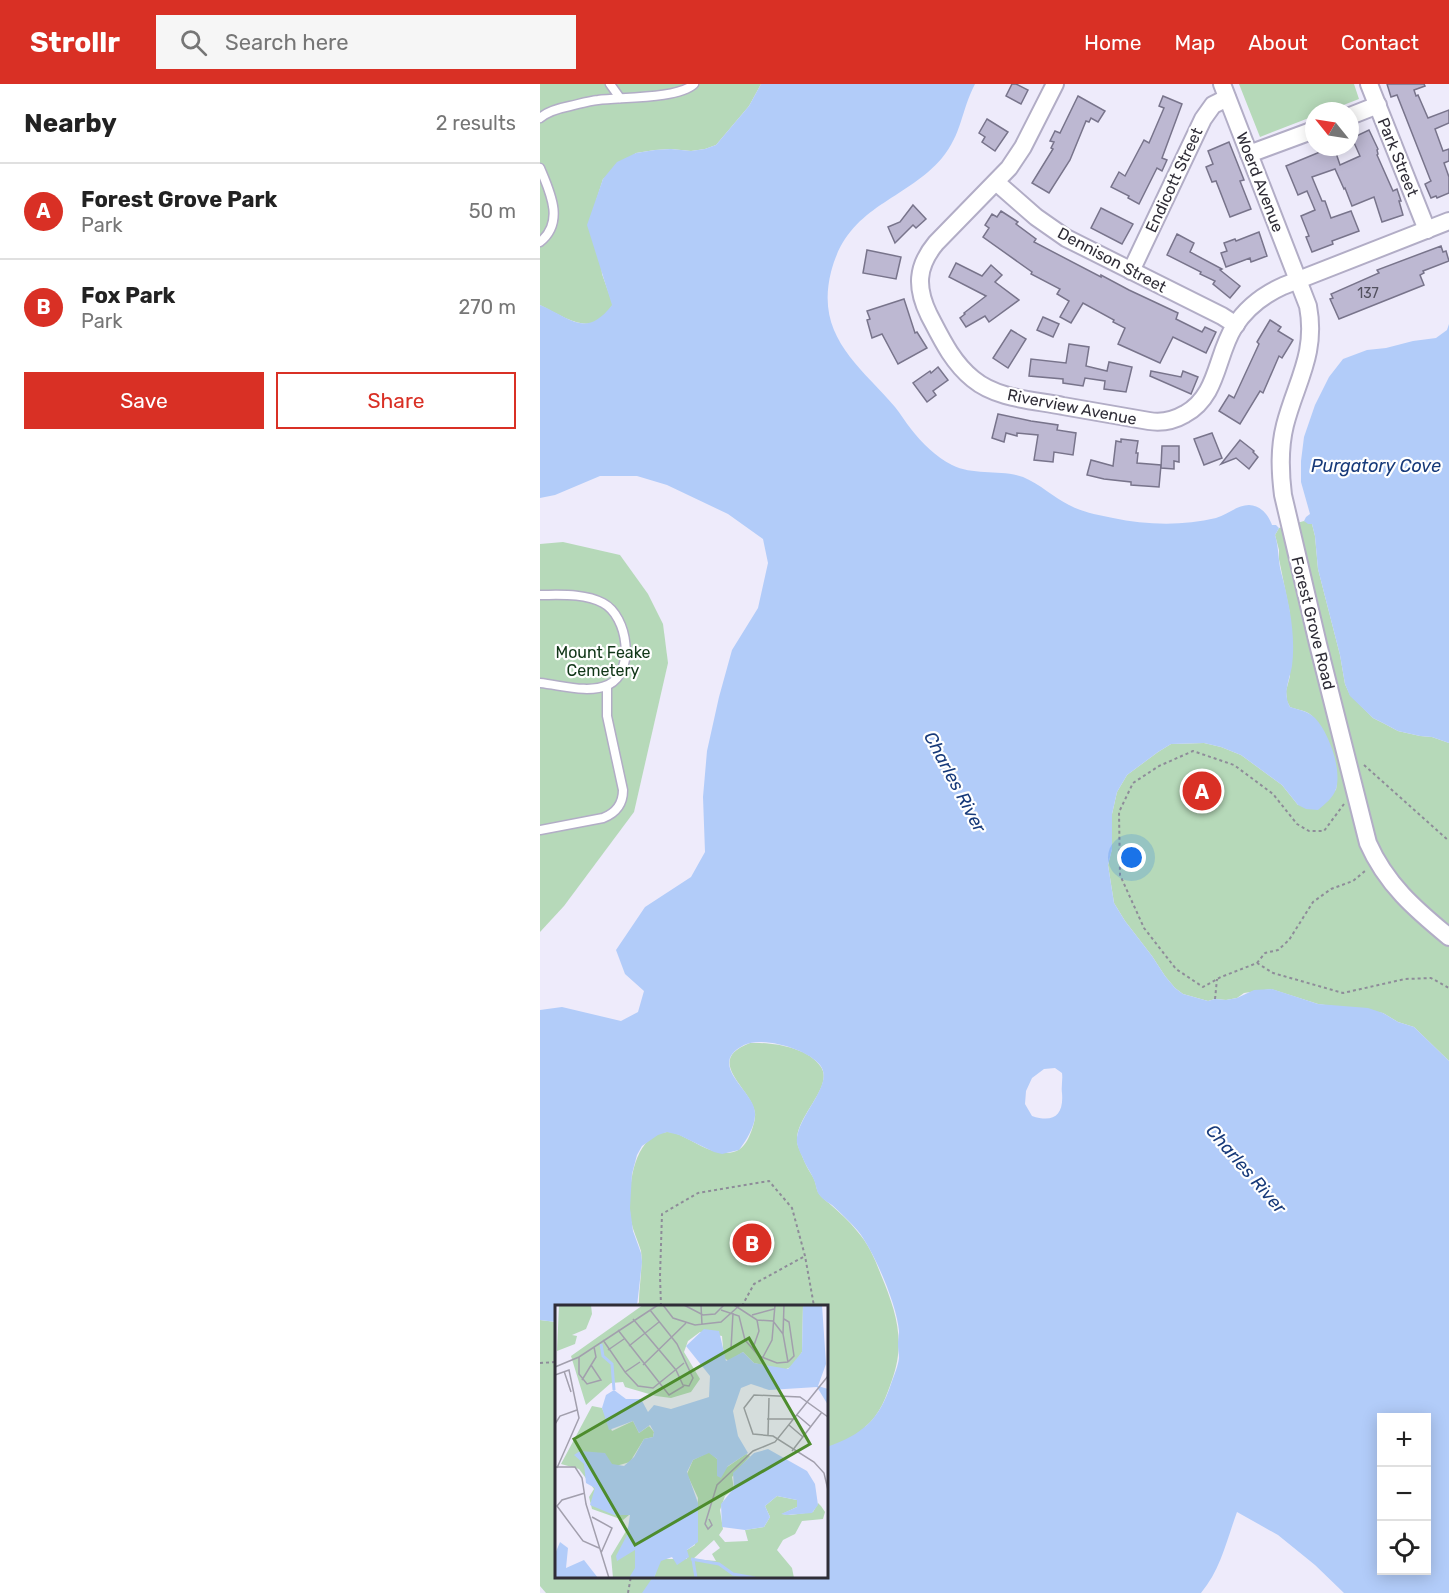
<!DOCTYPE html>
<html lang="en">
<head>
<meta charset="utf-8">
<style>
	body { margin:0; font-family:Rubik,sans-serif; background:#f6f6f6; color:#222 }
	.controls { position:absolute; right:18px; bottom:18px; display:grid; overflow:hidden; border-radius:0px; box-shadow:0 3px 15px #0003 }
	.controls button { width:54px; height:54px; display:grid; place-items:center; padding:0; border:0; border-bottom:2px solid #e0e0e0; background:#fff; color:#222; font:30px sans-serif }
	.compass { position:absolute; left:765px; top:18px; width:54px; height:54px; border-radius:50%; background:#fff; box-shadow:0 3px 15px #0003; rotate:300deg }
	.you { position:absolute; left:592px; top:774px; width:21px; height:21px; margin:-15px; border:4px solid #fff; border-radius:50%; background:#1a73e8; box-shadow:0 0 0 9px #1a73e833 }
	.badge { display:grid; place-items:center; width:39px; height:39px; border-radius:50%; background:#d93025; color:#fff; font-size:20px; font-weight:700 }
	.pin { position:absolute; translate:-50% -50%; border:3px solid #fff; box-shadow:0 2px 6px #0006 }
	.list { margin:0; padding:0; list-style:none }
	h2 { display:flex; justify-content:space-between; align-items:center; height:78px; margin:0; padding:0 24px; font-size:26px }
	h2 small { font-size:20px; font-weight:400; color:#767676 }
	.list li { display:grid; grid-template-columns:39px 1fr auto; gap:18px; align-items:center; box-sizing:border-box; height:96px; padding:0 24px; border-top:2px solid #e0e0e0 }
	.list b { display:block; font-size:22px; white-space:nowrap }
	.list p { margin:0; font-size:20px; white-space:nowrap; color:#767676 }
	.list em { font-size:20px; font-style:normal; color:#767676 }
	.actions { display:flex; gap:12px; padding:18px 24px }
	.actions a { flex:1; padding:14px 0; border:2px solid #d93025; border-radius:0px; text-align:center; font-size:21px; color:#d93025 }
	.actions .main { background:#d93025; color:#fff }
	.icon { flex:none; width:33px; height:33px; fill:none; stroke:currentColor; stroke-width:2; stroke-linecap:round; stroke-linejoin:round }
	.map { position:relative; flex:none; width:909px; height:1509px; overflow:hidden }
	header { display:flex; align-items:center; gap:36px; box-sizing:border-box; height:84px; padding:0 30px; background:#d93025; color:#fff }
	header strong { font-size:28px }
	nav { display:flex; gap:33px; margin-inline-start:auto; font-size:21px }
	.search { width:420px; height:54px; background:#f6f6f6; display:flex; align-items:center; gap:15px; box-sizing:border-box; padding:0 21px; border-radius:0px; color:#767676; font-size:22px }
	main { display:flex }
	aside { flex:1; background:#fff }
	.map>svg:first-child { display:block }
	.green { fill:#b6d9b9 }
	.water { fill:#b2ccf9; fill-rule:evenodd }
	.building { fill:#bdb8d2; stroke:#78748b; stroke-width:1.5 }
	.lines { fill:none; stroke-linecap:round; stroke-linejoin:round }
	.lane-casing { stroke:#b2adc6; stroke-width:11 }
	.street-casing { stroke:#b2adc6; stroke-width:20 }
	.path { stroke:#8e8c99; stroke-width:2; stroke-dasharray:3 3; stroke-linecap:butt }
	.lane { stroke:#fff; stroke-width:8 }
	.street { stroke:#fff; stroke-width:16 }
	.labels { text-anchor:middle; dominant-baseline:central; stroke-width:4.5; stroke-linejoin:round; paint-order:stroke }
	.number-label { font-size:14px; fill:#52505e }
	.street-label { font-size:16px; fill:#2f2d37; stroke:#fff }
	.park-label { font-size:16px; fill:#103617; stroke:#fff }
	.water-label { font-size:18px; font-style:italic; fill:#173a7a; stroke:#fff }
	.inset-river { fill:none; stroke:#b2ccf9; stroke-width:3 }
	.inset-road { fill:none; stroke:#a29fad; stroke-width:1.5 }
	.view { fill:#4d8c2d; fill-opacity:0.15; stroke:#4d8c2d; stroke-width:3 }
	.inset-edge { fill:none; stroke:#2f2d37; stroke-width:3 }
</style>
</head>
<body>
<header>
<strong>Strollr</strong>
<div class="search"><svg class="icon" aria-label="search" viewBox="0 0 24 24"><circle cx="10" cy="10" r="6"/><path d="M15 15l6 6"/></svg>Search here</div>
<nav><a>Home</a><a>Map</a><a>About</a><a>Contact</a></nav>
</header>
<main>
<aside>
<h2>Nearby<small>2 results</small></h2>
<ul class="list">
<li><span class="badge">A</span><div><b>Forest Grove Park</b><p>Park</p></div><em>50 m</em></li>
<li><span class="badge">B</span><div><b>Fox Park</b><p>Park</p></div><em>270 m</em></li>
</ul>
<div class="actions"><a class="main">Save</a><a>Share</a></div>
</aside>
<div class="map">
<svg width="909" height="1509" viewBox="0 0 909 1509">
	<rect width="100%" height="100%" fill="#eeebfb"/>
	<g class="green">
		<path d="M 0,0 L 221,0 L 209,22 L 176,61 L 165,65 L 151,67 L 131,65 L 115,66 L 96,69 L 63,95 L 56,117 L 62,190 L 73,221 C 68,227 62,235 55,238 C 39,245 15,228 0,221 Z"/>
		<polygon points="699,0 814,0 819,15 788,27 774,27 774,32 720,53"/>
		<path d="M 764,437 L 772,440 L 775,452 L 778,485 L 800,571 L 805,600 L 810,611 L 833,634 L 843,639 L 858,647 L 880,652 L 892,653 L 909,659 L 909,977 L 874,943 L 858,938 L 843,929 L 778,920 L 731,905 L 704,909 L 697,914 L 686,916 L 675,915 L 668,917 L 643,910 L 635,904 L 625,892 L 612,872 L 585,837 L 574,819 L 568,781 L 572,765 L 572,730 L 577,708 L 587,691 L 618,668 L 631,660 L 664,659 L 681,663 L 701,671 L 742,701 L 758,721 L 796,706 C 799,684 792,666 781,647 C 778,642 776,635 771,631 C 765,626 757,626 750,623 L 747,617 L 746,607 L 750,592 L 750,530 L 739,475 L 739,466 L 735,451 L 739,444 Z"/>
		<polygon points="23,458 80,471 108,510 123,540 128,579 94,728 24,822 0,848 0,460"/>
		<path d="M 210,959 C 231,958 268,963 281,983 C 295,1004 250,1036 258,1062 C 261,1069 264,1077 267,1083 C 269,1087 272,1091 274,1095 C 276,1099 276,1104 278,1108 C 281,1114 287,1117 291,1121 C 300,1129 309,1137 317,1147 C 328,1159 335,1175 341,1191 C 356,1227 366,1258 352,1296 C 346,1313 340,1331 325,1343 L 429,1509 L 6,1509 L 0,1502 L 0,1236 L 16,1238 L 16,1492 L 286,1492 L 286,1222 L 97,1222 L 99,1218 C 99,1204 103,1180 101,1167 C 98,1157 93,1147 91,1137 C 87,1110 91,1051 127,1048 C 142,1047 164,1069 186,1069 C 197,1069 203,1064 208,1055 C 211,1049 216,1036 215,1029 C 211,1003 163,977 210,959 Z"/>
	</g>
	<g class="water">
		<path d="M 221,0 L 435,0 C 421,27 422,50 402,74 C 364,118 308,121 291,188 C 275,252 319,281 355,323 C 361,330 365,338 371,345 C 382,359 396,373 412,381 C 434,392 460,385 483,393 C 500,400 513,413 529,421 C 542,428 558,431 573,434 C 606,441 643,442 676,434 C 687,431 697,421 709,421 C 721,422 728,430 732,441 L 736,441 L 739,444 L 735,451 C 739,464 738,476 741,488 C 749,518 756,551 752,582 C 750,595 742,609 750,623 C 759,626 768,627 775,634 C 789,649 802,685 796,705 C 793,714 785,720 778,726 L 766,725 L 758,721 L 742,701 L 701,671 L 681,663 L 664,659 L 631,660 L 618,668 L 587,691 L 577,708 L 572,730 L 572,765 L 568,781 L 574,819 L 585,837 L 612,872 L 625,892 L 635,904 L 643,910 L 668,917 L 675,915 L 686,916 L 697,914 L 714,906 L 732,905 L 778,920 L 828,924 L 843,929 L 858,938 L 874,943 L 909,977 L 909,1509 L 804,1509 L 775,1481 L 738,1451 L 697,1428 C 687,1455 681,1485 661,1509 L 102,1509 L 113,1493 L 286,1492 L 287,1363 C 323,1350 339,1336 351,1300 C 354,1291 358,1283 359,1274 C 359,1269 358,1265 358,1260 C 358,1256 359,1251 359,1247 C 357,1221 334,1167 318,1147 C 310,1138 301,1129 292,1121 C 287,1118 281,1114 278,1109 C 276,1105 276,1100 274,1096 C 271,1088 265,1081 262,1072 C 260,1069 258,1063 257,1059 C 254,1034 296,1001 280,981 C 267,965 223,952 204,961 C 165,981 215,1007 215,1029 C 216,1041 206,1057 199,1066 L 182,1070 L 174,1068 L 139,1051 L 127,1048 L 118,1051 L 102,1062 L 97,1071 L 92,1090 L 90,1124 L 93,1147 L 101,1169 L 102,1178 L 97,1222 L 16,1222 L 16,1238 L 0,1236 L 0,926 L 22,923 L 81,937 L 98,928 L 104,907 L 85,890 L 76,866 L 105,823 L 151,793 L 165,768 L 163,713 L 167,667 L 179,613 L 192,566 L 218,524 L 228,479 L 223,455 L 188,430 L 127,401 L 97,392 L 60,392 L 15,411 L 0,414 L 0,221 C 31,234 46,255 72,221 L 47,141 L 63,95 L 77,78 L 96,69 L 115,66 L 131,65 L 151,67 L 165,65 L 176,61 L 209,22 ZM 515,984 L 522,989 C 523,996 521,1002 522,1009 C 524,1032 513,1039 492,1032 L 485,1020 L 486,1007 L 492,994 L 504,985 ZM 842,1334 L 886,1334 L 886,1486 L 842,1486 Z"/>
		<polygon points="909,240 909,659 892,653 880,652 858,647 843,639 833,634 810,612 805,600 800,571 778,485 775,452 772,440 768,440 764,437 766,433 770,430 761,398 761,377 764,353 775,321 789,293 803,275 827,266 846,264 873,257 896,254 907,246"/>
	</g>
	<g class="building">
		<polygon points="472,0 476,0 488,6 481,20 466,12"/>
		<polygon points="847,0 884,0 885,2 874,6 876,12 878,11 888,34 909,26 909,39 895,45 903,67 909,65 909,77 904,79 909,93 909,109 897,114 896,112 891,114 885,100 891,97 890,95 857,11 851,13"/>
		<polygon points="538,12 565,27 558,38 551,34 549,38 546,37 530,76 509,109 492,99 513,65 511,64 514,58 510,57 515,47 520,49"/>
		<polygon points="623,12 642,20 622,74 627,76 622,87 617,84 599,120 588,114 589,112 571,103 579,88 585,92 604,56 609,59 624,24 619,22"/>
		<polygon points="447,35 468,48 455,67 442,58 445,53 439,49"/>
		<polygon points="829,46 838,65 837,66 838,70 837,71 853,107 857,105 861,117 859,117 863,131 842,138 834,113 812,122 805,104 804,105 795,85 772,93 782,117 785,117 791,134 811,127 819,147 792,157 793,160 772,168 766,153 769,152 761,132 775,126 767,107 758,111 746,82 792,63 794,63 800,81 820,72 812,54"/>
		<polygon points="689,58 704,96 700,97 711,125 690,133 676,97 672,98 666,83 673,80 668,67"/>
		<polygon points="373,121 386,135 376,144 373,141 355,159 348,143 360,138"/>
		<polygon points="561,124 593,140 582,160 551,144"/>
		<polygon points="461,127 478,138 476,140 496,155 494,158 561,193 561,191 589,206 638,229 636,235 662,248 665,243 676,248 666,269 633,253 620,279 578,260 585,244 573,238 574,236 543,219 531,239 520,233 529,217 517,210 520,205 491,190 492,188 443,153 449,144 445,141 452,130 457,133"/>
		<polygon points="719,148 727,172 711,178 710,174 686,183 681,169 687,167 684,159 695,155 696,157"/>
		<polygon points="637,150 654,159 650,168 682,185 680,186 700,202 690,214 673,200 675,197 660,190 661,188 627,171"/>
		<polygon points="901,162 903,168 906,167 909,177 883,187 884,189 880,191 884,201 799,235 790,215 793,214 791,210 839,189 837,186"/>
		<polygon points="327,166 361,173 356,195 323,189"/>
		<polygon points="416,179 442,192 451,181 462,191 455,198 479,216 449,238 445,232 426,243 420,234 425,230 424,229 446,212 409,193"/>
		<polygon points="364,215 375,249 377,248 387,264 358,280 342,250 332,254 327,236 330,235 327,227"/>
		<polygon points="503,233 519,240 513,253 497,246"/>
		<polygon points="730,236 741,243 738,247 753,256 742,274 739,272 723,309 720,307 700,340 679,327 689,311 694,314 719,260 717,258"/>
		<polygon points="471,246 486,255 468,284 453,274"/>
		<polygon points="529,260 549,263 546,282 567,287 569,278 592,283 586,308 564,305 565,297 545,294 543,302 523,299 523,295 489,292 491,275 526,279"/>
		<polygon points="398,283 408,296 393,307 396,311 387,318 373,299 390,287 391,289"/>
		<polygon points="611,287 641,293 643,287 658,293 651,310 610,292"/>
		<polygon points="458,330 491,337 518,341 517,346 536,349 533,371 514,368 513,378 494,376 498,351 477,349 477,352 466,349 464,358 452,354"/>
		<polygon points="672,349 682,374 664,381 654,355"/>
		<polygon points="581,355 598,357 596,369 598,369 597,379 621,381 619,403 591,401 591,398 564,395 547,391 551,376 573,382 576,357 581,358"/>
		<polygon points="700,356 714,367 713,368 718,373 709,385 696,374 681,380"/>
		<polygon points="622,362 639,362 639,378 634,377 634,385 621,384"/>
	</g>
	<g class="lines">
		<defs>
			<g id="lane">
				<polyline points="70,0 80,14"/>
				<path d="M 0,34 C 8,27 20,24 30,22 C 39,20 48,17 58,16 C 81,13 138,15 154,0"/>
				<path d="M 0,84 C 10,108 25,138 0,158"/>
				<path d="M 0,511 C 20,511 44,509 63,519 C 88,532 96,588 68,601 C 48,610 21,601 0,599"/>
				<path d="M 0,746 L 63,734 C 76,729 83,720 83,706 L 67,632 L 67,602"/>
			</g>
			<g id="street">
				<path d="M 515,0 L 483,63 L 469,84 L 396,159 C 376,183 376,204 389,231 C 401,254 412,278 433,295 C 457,315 493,316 523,322 C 552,327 580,332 609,337 C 622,339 633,337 645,330 C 678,312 676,272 694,243 C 706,224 723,211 743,202 L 909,137"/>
				<path d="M 682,0 L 768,222 C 777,270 756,298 745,341 C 739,365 740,387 743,411 L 778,560 L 828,759 C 846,800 875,825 909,853"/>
				<polyline points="829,0 887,146"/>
				<polyline points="810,32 838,21"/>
				<polyline points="709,70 774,46"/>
				<polyline points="456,98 496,133 526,154 682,232 696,241"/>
				<polyline points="591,187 663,35 673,21 687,14"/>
			</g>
		</defs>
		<use href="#lane" class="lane-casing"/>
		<use href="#street" class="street-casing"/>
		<g class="path">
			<polyline points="824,681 909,757"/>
			<polyline points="804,720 784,747 769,747 757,740 733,710 694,681 653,667 619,682 593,699 579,728 580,791 604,844 636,885 663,903 681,893 717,879 733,889 803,909 865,895 891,894 909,904"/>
			<polyline points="717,879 725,869 738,866 749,856 773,818 791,805 813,797 825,787"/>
			<polyline points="675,915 677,895"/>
			<polyline points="121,1222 120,1192 122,1130 158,1109 229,1097 252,1124 265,1172 274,1222"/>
			<polyline points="202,1222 214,1200 265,1172"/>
			<polyline points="0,1279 16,1278"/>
			<polyline points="88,1509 91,1492"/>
		</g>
		<use href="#lane" class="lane"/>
		<use href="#street" class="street"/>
	</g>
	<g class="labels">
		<g class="number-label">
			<text x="828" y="209">137</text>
		</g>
		<g class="street-label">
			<text transform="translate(858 73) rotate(68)">Park Street</text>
			<text transform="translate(634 96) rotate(-65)">Endicott Street</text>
			<text transform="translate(720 98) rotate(69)">Woerd Avenue</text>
			<text transform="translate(572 176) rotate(28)">Dennison Street</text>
			<text transform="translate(532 323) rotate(11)">Riverview Avenue</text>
			<text transform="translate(773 539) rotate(76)">Forest Grove Road</text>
		</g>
		<g class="park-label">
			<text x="63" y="568">Mount Feake<tspan x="63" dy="18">Cemetery</tspan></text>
		</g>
		<g class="water-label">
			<text x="836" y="382">Purgatory Cove</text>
			<text transform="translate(415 698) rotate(62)">Charles River</text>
			<text transform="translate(706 1085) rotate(49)">Charles River</text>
		</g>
	</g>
	<g transform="translate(15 1221)">
		<rect width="273" height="273" fill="#eeebfb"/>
		<path d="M 4,0 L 36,0 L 37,9 L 31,24 L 17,30 L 22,31 L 20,39 L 2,46 ZM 88,0 L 248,0 L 247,47 L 238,61 L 229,65 L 199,58 L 188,47 L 174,56 L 169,53 L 167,31 L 145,27 L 133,36 L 129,47 L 145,74 L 136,87 L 116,93 L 101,91 L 70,82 L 68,77 L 56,78 L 31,100 L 16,51 ZM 37,101 L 47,103 L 57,126 L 78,116 L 84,128 L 94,121 L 99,127 L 98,132 L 89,134 L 75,157 L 61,161 L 74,210 L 68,215 L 37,204 L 34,192 L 39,184 L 24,164 L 6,159 ZM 154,147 L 162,154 L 162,169 L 191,149 L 195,151 L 177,172 L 179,184 L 170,191 L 165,205 L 168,224 L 164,230 L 170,237 L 193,236 L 190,225 L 209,222 L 215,212 L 210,201 L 222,191 L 242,195 L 242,202 L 227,209 L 235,210 L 258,207 L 263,198 L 266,201 L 270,207 L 268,214 L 247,216 L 240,229 L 228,235 L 222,245 L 237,263 L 239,273 L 99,273 L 105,254 L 132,254 L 132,245 L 140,240 L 143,193 L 132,169 L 138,155 ZM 159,235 L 165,243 L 157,249 L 161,256 L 138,254 ZM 77,216 L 84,252 L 81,264 L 76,273 L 58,273 L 56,251 Z" fill="#b6d9b9" fill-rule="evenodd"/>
		<path d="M 248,0 L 267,0 L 271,59 L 263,81 L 273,84 L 273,100 L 262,82 L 214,85 L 196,79 L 186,83 L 178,106 L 183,131 L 193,148 L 173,161 L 166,173 L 162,171 L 162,154 L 154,148 L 138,155 L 132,167 L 143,198 L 143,237 L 132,245 L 134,252 L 122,260 L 117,252 L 106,256 L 99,273 L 74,273 L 80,263 L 80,245 L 62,256 L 61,251 L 72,230 L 75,210 L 59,210 L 35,200 L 40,183 L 31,178 L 29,159 L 19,150 L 25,146 L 50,148 L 57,159 L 69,161 L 79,152 L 89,134 L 98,132 L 99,127 L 95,120 L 84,128 L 78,116 L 54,125 L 47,103 L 51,90 L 59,85 L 71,94 L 86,94 L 93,107 L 99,100 L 116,104 L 154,92 L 155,71 L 131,41 L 149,24 L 164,26 L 171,56 L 188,47 L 199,58 L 233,64 L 247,47 ZM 213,144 L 252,166 L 260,179 L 263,200 L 257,208 L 232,210 L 226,209 L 242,202 L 242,195 L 222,191 L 210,201 L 215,212 L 209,222 L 190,225 L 167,222 L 166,199 L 179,183 L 178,168 L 199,148 ZM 5,237 L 13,243 L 11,263 L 29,255 L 43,273 L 0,273 L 0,249 Z" fill="#b2ccf9"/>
		<path class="inset-river" d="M 46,39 L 48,51 L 57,59 L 59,85M 136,254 L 164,259 L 178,269 L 200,273M 138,255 L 141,273"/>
		<path class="inset-road" d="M 108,0 L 118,13 L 140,20 L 166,17 L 185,0M 129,0 L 148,10 L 160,9 L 169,0M 146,0 L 147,20M 179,0 L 202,15 L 218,16 L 228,29M 229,0 L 228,29 L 233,57M 166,5 L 184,11 L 190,35M 178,8 L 176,44 L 190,35 L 204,51 L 222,58 L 233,57M 197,10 L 219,4M 78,14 L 121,65 L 128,80 L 134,81 L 138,73 L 122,39 L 95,5M 229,14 L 234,17 L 239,51 L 233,57M 63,25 L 114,90 L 129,81M 48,35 L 70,67 L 85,57M 74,41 L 104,17M 198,43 L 204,26 L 202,15M 53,45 L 69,34M 24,52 L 24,69 L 32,79 L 46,75 L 36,60M 208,52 L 217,35 L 220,0M 88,60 L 131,18M 0,62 L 24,52 L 103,0M 9,66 L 16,87M 70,67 L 83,81 L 98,83 L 129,58M 0,70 L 14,65 L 24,113 L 2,163M 27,75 L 41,52 L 39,42M 242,110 L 256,122M 273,112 L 245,92 L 199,90 L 189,103 L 198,129 L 218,131 L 259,157 L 269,168 L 273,185M 212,114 L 239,114M 0,119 L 5,111 L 22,105M 234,120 L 248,132M 213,130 L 214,93M 237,146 L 267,107M 0,162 L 20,162 L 27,173 L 31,199 L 54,273M 30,188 L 7,195 L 2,201 L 28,236 L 44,243M 37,212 L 57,223 L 46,248M 154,214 L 157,220 L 153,224 L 150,219 L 162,180 L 198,146 L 220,137 L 273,71"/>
		<path class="view" d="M 194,33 L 255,139 L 80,240 L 19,134 Z"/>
		<rect width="273" height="273" class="inset-edge"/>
	</g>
</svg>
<div class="controls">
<button>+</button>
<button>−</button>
<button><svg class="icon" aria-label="locate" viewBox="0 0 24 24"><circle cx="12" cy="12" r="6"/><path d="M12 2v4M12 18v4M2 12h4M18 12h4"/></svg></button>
</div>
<svg class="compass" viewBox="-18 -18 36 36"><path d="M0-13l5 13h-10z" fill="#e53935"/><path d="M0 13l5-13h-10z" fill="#767676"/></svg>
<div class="you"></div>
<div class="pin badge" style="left:662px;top:707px">A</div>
<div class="pin badge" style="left:212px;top:1159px">B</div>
</div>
</main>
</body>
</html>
